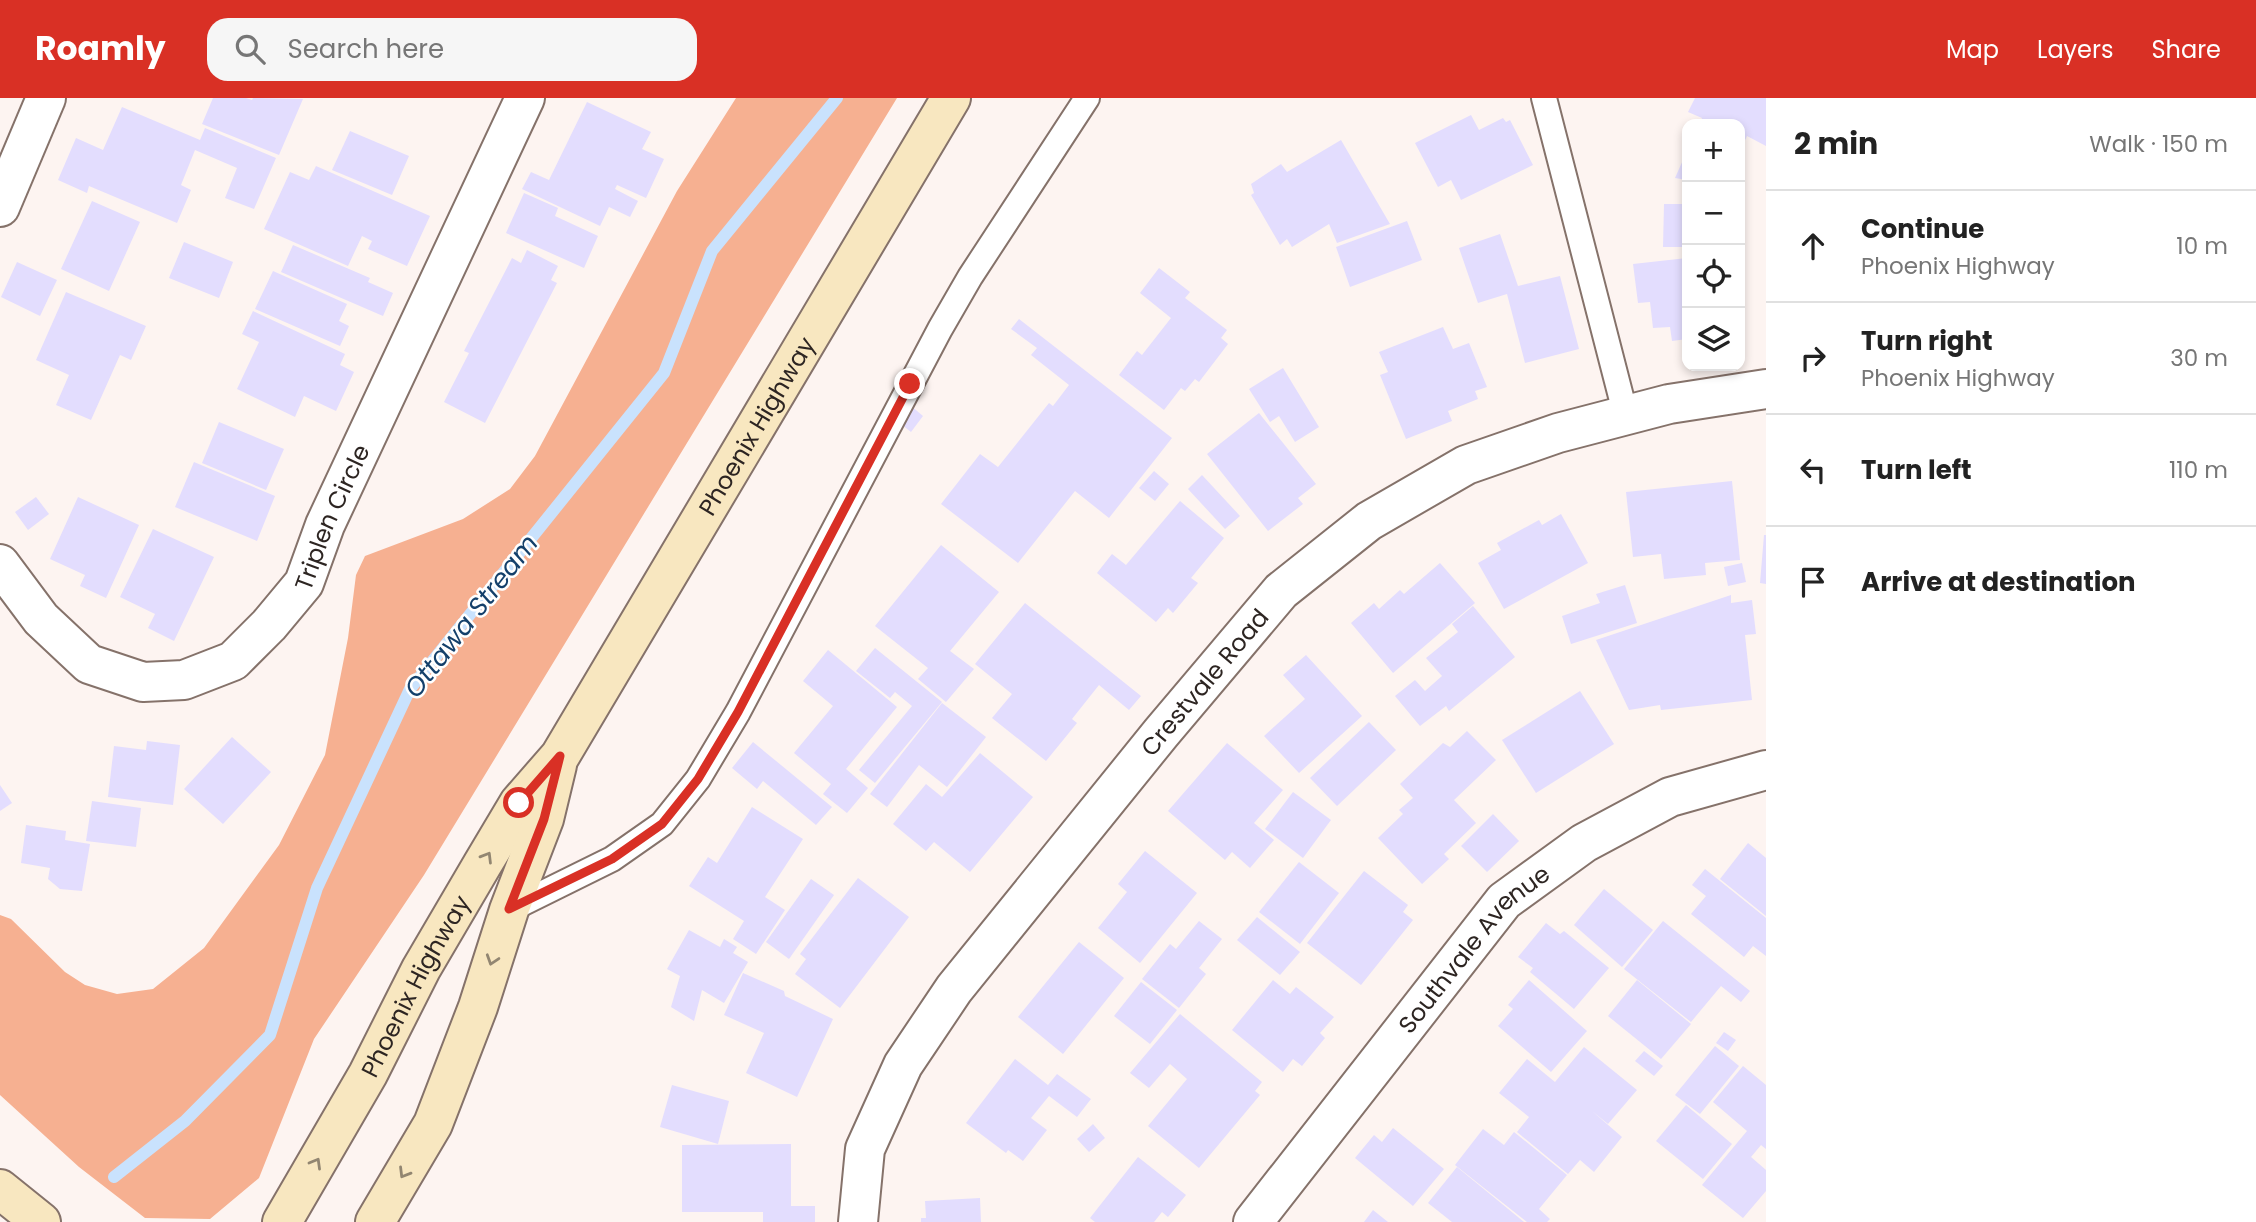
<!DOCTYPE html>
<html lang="en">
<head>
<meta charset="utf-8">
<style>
	body { margin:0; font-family:Poppins,sans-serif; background:#f6f6f6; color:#222 }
	.controls { position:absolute; right:21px; top:21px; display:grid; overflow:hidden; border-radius:14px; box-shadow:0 4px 10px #0003 }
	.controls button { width:63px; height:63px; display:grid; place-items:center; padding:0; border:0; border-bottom:2px solid #e0e0e0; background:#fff; color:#222; font:35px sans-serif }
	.stop { position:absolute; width:21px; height:21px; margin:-16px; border:5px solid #d93025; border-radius:50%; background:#fff }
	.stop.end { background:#d93025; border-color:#fff; box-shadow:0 2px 7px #0008 }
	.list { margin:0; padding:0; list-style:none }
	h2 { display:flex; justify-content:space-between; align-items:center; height:91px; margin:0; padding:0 28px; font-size:30px }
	h2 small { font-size:23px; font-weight:400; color:#767676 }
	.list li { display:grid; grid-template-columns:46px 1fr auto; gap:21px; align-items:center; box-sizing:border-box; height:112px; padding:0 28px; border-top:2px solid #e0e0e0 }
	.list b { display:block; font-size:26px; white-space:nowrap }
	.list p { margin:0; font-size:23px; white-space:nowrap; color:#767676 }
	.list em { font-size:23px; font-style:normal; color:#767676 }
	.icon { flex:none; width:38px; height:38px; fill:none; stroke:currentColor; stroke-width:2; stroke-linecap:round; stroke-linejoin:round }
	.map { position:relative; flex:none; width:1766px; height:1124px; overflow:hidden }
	header { display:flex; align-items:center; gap:42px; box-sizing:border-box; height:98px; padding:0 35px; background:#d93025; color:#fff }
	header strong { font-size:33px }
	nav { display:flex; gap:38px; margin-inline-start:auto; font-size:24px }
	.search { width:490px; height:63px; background:#f6f6f6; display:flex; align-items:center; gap:18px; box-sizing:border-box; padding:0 24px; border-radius:21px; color:#767676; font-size:26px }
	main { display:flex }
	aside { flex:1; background:#fff }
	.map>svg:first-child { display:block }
	.forest { fill:#f6b091 }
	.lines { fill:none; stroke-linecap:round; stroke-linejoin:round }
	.stream { stroke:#c9e2fd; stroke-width:12 }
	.building { fill:#e3ddfe }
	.lane-casing { stroke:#85726a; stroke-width:28 }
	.street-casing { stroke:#85726a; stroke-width:42 }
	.secondary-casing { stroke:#85726a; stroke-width:42 }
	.lane { stroke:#fff; stroke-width:24 }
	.street { stroke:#fff; stroke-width:38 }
	.secondary { stroke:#f8e7c0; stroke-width:38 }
	.oneway { stroke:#928671 }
	.route { stroke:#d93025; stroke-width:9 }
	.labels { text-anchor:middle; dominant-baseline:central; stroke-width:5; stroke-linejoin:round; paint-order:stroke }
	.street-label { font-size:24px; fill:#2d2522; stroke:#fff }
	.water-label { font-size:26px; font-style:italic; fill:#14406b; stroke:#fff }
</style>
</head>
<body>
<header>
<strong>Roamly</strong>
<div class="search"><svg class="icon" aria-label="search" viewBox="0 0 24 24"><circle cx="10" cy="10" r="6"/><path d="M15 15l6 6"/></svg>Search here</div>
<nav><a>Map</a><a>Layers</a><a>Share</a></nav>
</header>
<main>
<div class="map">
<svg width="1766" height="1124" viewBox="0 0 1766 1124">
	<rect width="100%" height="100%" fill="#fdf4f1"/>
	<polygon class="forest" points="736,0 897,0 424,777 314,941 259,1080 210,1121 145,1120 79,1069 0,997 0,817 11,821 65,874 85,887 117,896 153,891 204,850 279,747 325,657 348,540 356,477 365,458 463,421 510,391 535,358 677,93"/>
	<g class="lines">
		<polyline class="stream" points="114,1079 185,1023 270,937 317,790 410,591 664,275 712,153 837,0"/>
	</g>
	<g class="building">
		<polygon points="213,0 246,0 252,2 253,0 303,1 279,57 202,26"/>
		<polygon points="1695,0 1766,0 1766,48 1747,38 1740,53 1740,26 1700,26 1702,20 1688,14"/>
		<polygon points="587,4 651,34 642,51 664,61 646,100 617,87 615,91 638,103 630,119 609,109 600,128 522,91 531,74 549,82"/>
		<polygon points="122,9 200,42 205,30 276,60 254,111 225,100 237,70 195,52 181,87 191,92 177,125 89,88 87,95 58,82 76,40 103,52"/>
		<polygon points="1471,17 1479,32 1503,20 1506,24 1510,22 1533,67 1461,102 1451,82 1438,89 1415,45"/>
		<polygon points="350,33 409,58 392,97 332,72"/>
		<polygon points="1341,42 1390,126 1337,145 1329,126 1292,149 1287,141 1280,147 1251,97 1254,95 1251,86 1281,66 1287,74"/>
		<polygon points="1687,53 1687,82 1675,80"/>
		<polygon points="316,68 430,118 407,168 368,151 372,143 362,138 348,168 264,131 290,74 309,82"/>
		<polygon points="524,95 558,110 555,118 598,138 584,170 506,135"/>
		<polygon points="92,103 140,124 109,193 61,171"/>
		<polygon points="1664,106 1687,106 1687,149 1663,149"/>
		<polygon points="1407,123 1422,162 1350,189 1336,149"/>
		<polygon points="1500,136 1518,188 1560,178 1579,251 1525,265 1507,196 1478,205 1459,150"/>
		<polygon points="184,144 233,164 219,200 169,180"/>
		<polygon points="293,147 370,180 368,184 393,195 383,218 281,174"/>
		<polygon points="527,152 558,168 551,182 557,185 485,325 444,304 469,255 464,253 512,160 521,165"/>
		<polygon points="1687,160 1687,241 1672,243 1670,229 1653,230 1650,204 1638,205 1633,166"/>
		<polygon points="17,164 57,182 40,218 1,199"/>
		<polygon points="1159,170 1190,194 1185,200 1227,232 1221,240 1228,246 1199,284 1195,281 1185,293 1181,290 1164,312 1119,277 1137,253 1142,257 1171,220 1140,195"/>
		<polygon points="273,173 347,206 339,223 349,228 340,248 255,211"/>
		<polygon points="66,194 146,228 131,262 120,257 91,322 56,307 69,277 36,262"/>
		<polygon points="253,213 345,256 340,267 354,274 336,313 304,298 295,319 237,291 259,244 242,236"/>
		<polygon points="1019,221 1172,340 1109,420 1075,393 1018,465 941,406 980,356 998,369 1049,305 1053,308 1069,287 1031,257 1037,250 1011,231"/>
		<polygon points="1443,229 1453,251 1469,245 1487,289 1475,293 1478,301 1448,313 1452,323 1406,341 1380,277 1388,274 1379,254"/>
		<polygon points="1283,270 1319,329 1295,344 1279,318 1270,324 1249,291"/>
		<polygon points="910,307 923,318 911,334 897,323"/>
		<polygon points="1259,315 1316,386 1298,400 1303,406 1268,433 1207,356"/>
		<polygon points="219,324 284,351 266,392 202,365"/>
		<polygon points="194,364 275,398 257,443 175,409"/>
		<polygon points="1154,373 1169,386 1155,403 1139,390"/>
		<polygon points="1202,377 1240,418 1225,431 1188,391"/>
		<polygon points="1732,383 1740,462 1705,465 1706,477 1664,481 1661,456 1633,459 1626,394"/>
		<polygon points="36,399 49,416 28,432 15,414"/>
		<polygon points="78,399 139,427 106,500 80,488 85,477 50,461"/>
		<polygon points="1180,403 1224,440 1191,480 1198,485 1173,515 1168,510 1156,524 1097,475 1112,456 1126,467"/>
		<polygon points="1561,416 1588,465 1504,511 1478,465 1501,452 1497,445 1539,422 1542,427"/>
		<polygon points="153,431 214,459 174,543 148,530 155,516 120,499"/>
		<polygon points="1764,437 1766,437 1766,486 1760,485"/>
		<polygon points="941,447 999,494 950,553 974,571 946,604 918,581 928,570 875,528"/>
		<polygon points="1440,465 1475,505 1393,575 1351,525 1374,505 1379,511 1400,492 1404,496"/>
		<polygon points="1742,465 1746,484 1728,488 1724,469"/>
		<polygon points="1625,487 1637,525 1571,546 1562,518 1600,505 1596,496"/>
		<polygon points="1731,497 1731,505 1752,502 1756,536 1745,537 1752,602 1661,612 1660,607 1629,612 1596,542"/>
		<polygon points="1025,505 1141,598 1129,612 1099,587 1072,621 1077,625 1046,663 992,620 1012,596 975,566"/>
		<polygon points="1473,508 1515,559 1449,613 1446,608 1420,628 1395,598 1415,582 1425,593 1442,578 1426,560 1458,534 1452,526"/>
		<polygon points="875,550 942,604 875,685 859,672 912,608 895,594 890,600 856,573"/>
		<polygon points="828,552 897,609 846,671 868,690 847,715 823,696 831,686 794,655 833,608 803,583"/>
		<polygon points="1306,557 1362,618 1299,675 1264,638 1305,601 1283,577"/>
		<polygon points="1580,593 1614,646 1536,695 1502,642"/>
		<polygon points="942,605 986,639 947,689 919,667 887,709 870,696"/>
		<polygon points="1369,624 1396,652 1337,708 1310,680"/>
		<polygon points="1467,633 1496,662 1454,702 1476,725 1444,756 1449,761 1422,786 1378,740 1403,716 1399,712 1413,700 1400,686 1443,645 1450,649"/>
		<polygon points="232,639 271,674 223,726 184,691"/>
		<polygon points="147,643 180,647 173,707 108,699 114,648 146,652"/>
		<polygon points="753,644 832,709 816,727 763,683 757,691 732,670"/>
		<polygon points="1227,645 1283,692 1254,725 1274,742 1250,770 1232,754 1225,762 1168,713"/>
		<polygon points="980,655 1033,699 970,774 934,744 926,753 893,726 926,686 942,699"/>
		<polygon points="0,687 12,705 0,713"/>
		<polygon points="1293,694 1331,722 1303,760 1265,731"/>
		<polygon points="92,703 141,710 136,749 86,743"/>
		<polygon points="752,709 803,741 765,799 785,812 756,856 733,841 744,823 689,788 708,759 717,765"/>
		<polygon points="1493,716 1519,743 1487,774 1461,748"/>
		<polygon points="26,727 66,733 65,742 90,746 82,793 60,791 48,781 50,770 21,765"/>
		<polygon points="1748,745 1766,760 1766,818 1720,781"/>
		<polygon points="1145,753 1197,795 1140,865 1098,830 1127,794 1118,786"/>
		<polygon points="1299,764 1339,795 1300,846 1259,814"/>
		<polygon points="1705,771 1766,820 1766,858 1753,848 1744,859 1691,816 1706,798 1692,787"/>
		<polygon points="1364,773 1408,807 1403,814 1413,822 1361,887 1307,845"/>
		<polygon points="858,780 909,819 840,910 795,876 806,861 800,856"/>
		<polygon points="811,781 834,797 789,861 766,844"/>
		<polygon points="1604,791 1653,832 1622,869 1574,827"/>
		<polygon points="1257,819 1300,854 1280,877 1237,842"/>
		<polygon points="1199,823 1222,841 1199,870 1206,876 1179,910 1142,881 1170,846 1176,851"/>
		<polygon points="1663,823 1750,893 1741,904 1721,888 1691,924 1624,871"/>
		<polygon points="1546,825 1560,836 1564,833 1609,870 1574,911 1530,874 1533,870 1518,859"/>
		<polygon points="689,832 720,849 724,841 737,849 733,855 748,864 724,905 702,892 694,923 671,909 680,878 667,871"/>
		<polygon points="1079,844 1124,880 1063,956 1018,919"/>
		<polygon points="743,875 784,893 785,898 833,921 797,999 746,975 764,935 724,917"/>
		<polygon points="1273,882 1290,896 1296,889 1334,919 1320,935 1325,940 1302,968 1293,961 1283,974 1232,932"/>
		<polygon points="1529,882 1587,933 1551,974 1498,928 1513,911 1508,907"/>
		<polygon points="1637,882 1691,926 1661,961 1608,918"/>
		<polygon points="1141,884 1177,912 1150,946 1114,918"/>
		<polygon points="1180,916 1262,984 1255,993 1260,997 1199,1070 1148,1028 1187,981 1170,966 1149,990 1130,975"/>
		<polygon points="1724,934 1736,942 1728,953 1716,945"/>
		<polygon points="1715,948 1739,968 1700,1016 1675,997"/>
		<polygon points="1584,949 1637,992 1608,1026 1592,1013 1622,1039 1594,1074 1580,1062 1568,1076 1517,1034 1529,1019 1499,995 1527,961 1555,984"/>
		<polygon points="1644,953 1663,968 1654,978 1635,963"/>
		<polygon points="1015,961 1048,987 1057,976 1091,1001 1077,1019 1049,998 1031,1020 1047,1032 1023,1063 1008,1052 1006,1055 966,1025"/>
		<polygon points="1743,968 1766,987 1766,1051 1761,1047 1751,1059 1766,1072 1766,1093 1743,1120 1702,1087 1747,1033 1713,1004"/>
		<polygon points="672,987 729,1003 718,1046 660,1029"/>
		<polygon points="1686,1007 1732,1046 1703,1081 1656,1043"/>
		<polygon points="1093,1026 1105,1040 1089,1054 1077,1041"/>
		<polygon points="1393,1030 1444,1071 1413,1108 1355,1060 1374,1037 1382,1044"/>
		<polygon points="1483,1031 1504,1047 1514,1034 1567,1077 1539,1111 1550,1121 1547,1124 1527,1124 1455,1067"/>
		<polygon points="791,1046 791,1108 815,1108 815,1124 763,1124 763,1114 682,1114 682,1047"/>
		<polygon points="1138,1059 1186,1097 1168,1119 1162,1114 1154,1124 1095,1124 1090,1120"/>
		<polygon points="1457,1069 1524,1124 1452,1124 1428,1105"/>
		<polygon points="980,1100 981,1124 921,1124 921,1120 926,1120 925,1103"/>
		<polygon points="1373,1112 1388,1124 1364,1124"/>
	</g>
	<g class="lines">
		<defs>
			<g id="lane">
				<polyline points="1544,0 1626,318"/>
				<polyline points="509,812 612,761 662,726 698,681 738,614 940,231 970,179 1087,0"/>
			</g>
			<g id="street">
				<polyline points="0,109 46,0"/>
				<path id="s1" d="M 0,466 L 41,521 L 89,566 L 143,584 L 184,582 L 233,563 L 269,527 L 304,485 L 325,427 L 525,0"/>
				<path id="s2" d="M 858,1124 L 865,1051 L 903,967 L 954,891 L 1161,635 L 1281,493 L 1369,423 L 1466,367 L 1558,335 L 1669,306 L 1766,291"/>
				<path id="s3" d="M 1253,1124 L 1504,803 L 1584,745 L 1670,699 L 1766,672"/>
			</g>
			<g id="secondary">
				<polyline points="0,1091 41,1124"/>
				<path id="s4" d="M 282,1124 L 368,976 L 421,871 L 482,767 L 519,705 L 560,658 L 951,0"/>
				<polyline points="375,1124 433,1026 478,909 509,812 544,721 557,667"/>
			</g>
		</defs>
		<use href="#lane" class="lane-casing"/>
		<use href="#street" class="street-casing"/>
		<use href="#secondary" class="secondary-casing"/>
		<use href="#lane" class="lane"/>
		<use href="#street" class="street"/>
		<use href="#secondary" class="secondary"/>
	</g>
	<defs><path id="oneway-chevron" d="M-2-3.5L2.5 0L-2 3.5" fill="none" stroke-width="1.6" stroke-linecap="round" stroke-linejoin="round" transform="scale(1.75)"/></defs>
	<g class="oneway">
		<use href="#oneway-chevron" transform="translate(487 759) rotate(-59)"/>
		<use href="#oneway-chevron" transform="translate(492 862) rotate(108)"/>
		<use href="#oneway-chevron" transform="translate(316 1065) rotate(-60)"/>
		<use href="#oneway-chevron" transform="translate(404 1075) rotate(121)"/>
	</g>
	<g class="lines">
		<polyline class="route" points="519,705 560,658 544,721 509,811 612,761 662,726 698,681 738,614 910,286"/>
	</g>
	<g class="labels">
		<g class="street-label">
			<text stroke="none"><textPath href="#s4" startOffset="928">Phoenix Highway</textPath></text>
			<text stroke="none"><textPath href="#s1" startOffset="462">Triplen Circle</textPath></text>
			<text stroke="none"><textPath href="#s2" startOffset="653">Crestvale Road</textPath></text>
			<text stroke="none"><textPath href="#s3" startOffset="352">Southvale Avenue</textPath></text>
			<text stroke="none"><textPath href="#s4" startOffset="271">Phoenix Highway</textPath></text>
		</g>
		<g class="water-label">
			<text transform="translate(471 518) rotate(-52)">Ottawa Stream</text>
		</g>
	</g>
</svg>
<div class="controls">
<button>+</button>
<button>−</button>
<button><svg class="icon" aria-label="locate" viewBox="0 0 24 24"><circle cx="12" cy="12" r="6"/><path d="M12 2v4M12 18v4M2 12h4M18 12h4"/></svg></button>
<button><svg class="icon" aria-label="layers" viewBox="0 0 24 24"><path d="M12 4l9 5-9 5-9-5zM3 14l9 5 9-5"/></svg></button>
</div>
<div class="stop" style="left:519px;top:705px"></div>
<div class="stop end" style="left:910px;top:286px"></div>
</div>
<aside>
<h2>2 min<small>Walk · 150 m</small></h2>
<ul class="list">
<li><svg class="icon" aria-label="ahead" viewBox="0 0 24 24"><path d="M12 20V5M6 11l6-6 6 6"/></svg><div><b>Continue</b><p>Phoenix Highway</p></div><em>10 m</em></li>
<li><svg class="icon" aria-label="right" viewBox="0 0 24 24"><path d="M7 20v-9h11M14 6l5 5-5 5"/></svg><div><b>Turn right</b><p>Phoenix Highway</p></div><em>30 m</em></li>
<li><svg class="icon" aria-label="left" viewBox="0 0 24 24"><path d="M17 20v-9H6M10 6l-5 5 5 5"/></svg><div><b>Turn left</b></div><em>110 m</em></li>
<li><svg class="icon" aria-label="arrive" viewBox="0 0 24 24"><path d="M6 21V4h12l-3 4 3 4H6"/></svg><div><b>Arrive at destination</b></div></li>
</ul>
</aside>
</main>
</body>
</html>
